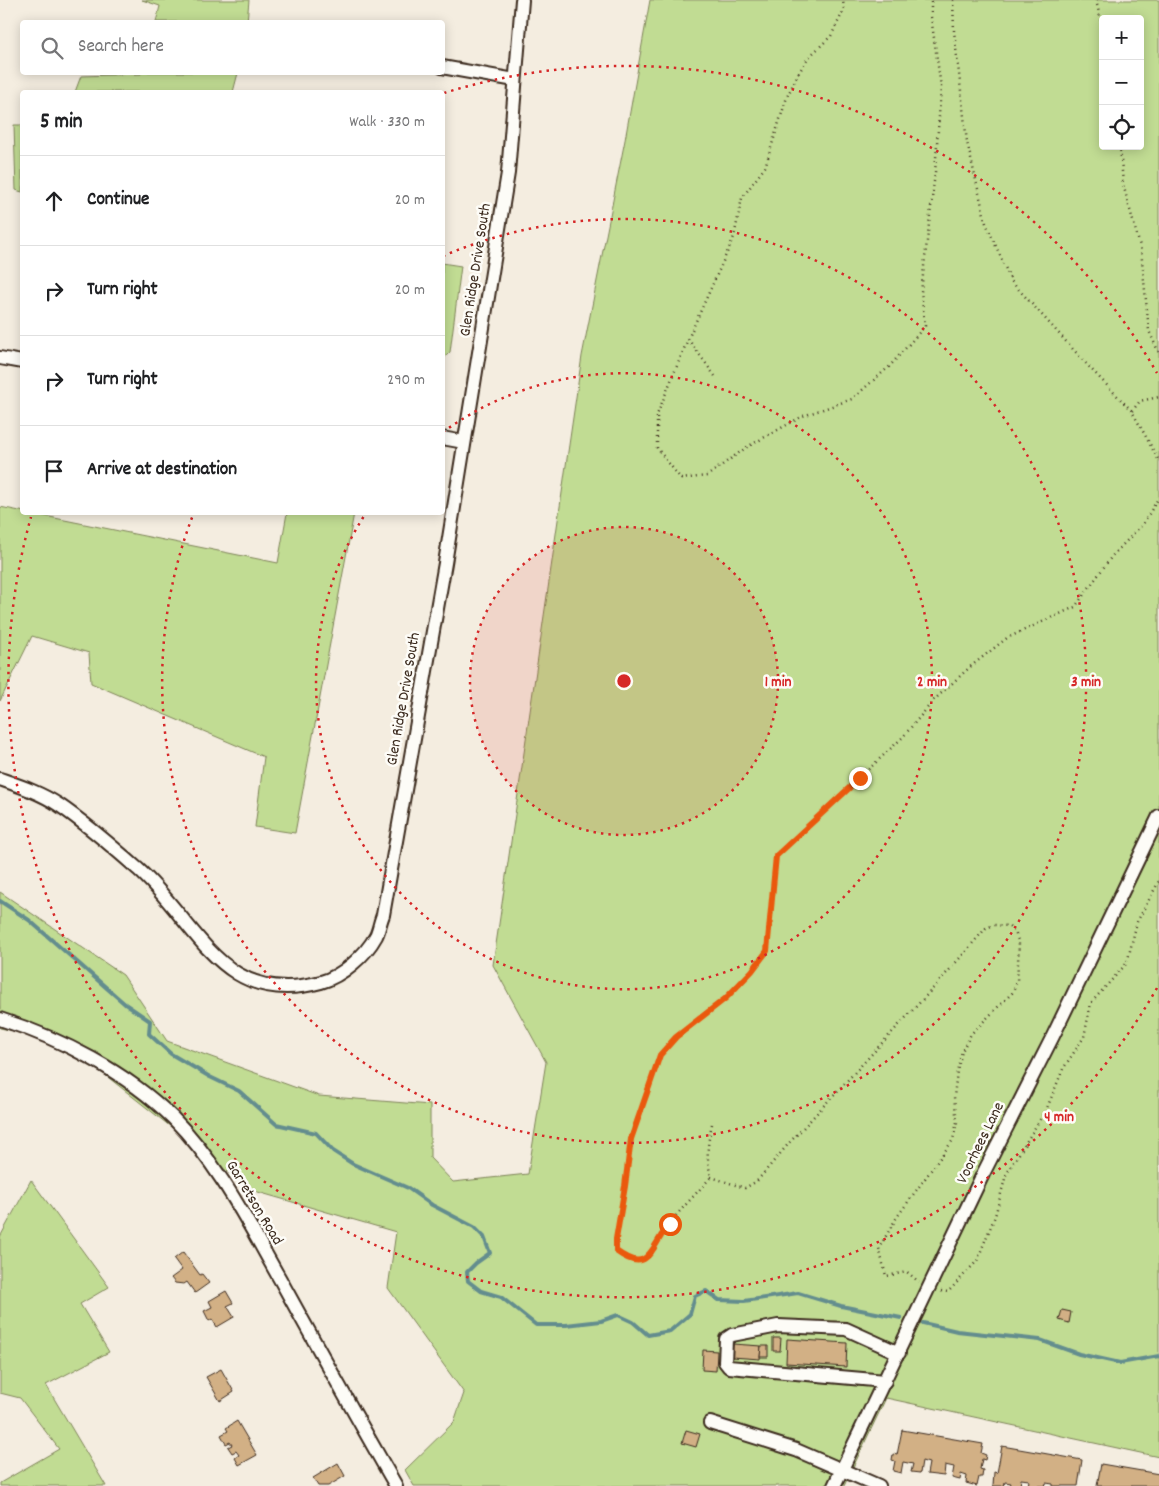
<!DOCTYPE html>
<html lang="en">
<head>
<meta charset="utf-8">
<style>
	body { margin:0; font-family:Dekko,sans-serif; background:#f6f6f6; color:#202124 }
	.controls { position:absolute; right:15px; top:15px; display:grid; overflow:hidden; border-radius:5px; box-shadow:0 2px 12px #0003 }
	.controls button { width:45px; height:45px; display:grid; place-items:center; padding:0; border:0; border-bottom:1px solid #e0e0e0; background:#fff; color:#202124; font:25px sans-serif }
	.stop { position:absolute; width:15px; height:15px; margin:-11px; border:4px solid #ea580c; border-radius:50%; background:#fff }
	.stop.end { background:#ea580c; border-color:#fff; box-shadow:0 1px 5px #0008 }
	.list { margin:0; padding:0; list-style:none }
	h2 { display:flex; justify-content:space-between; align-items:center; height:65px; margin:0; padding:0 20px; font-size:21px }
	h2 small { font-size:16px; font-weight:400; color:#757577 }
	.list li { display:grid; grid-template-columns:32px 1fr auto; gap:15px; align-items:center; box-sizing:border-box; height:90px; padding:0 20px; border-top:1px solid #e0e0e0 }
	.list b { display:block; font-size:19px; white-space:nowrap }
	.list em { font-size:16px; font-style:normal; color:#757577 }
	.icon { flex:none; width:28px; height:28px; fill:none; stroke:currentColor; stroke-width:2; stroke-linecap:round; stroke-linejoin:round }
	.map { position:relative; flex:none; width:1159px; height:1486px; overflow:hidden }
	.search { position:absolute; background:#fff; box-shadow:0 2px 12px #0003; left:20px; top:20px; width:425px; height:55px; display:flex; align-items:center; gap:12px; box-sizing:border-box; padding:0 18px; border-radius:5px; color:#757577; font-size:19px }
	.panel { position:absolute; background:#fff; box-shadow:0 2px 12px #0003; left:20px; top:90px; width:425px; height:425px; border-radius:5px }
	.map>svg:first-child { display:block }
	.green { fill:#c1dc93; stroke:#7e8358; fill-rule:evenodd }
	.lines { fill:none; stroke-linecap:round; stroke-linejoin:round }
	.stream { stroke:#648d8e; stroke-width:4 }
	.building { fill:#d2b085; stroke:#3b2a1e }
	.minor-casing { stroke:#3b2a1e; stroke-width:16 }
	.path { stroke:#3b2a1e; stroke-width:2.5; stroke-dasharray:1 4; stroke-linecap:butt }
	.minor { stroke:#fdfcf7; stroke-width:12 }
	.route { stroke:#ea580c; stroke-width:6 }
	.ring { fill:none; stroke:#d62828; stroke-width:2.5; stroke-dasharray:2.5 5 }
	.labels { text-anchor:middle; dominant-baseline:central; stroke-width:5; stroke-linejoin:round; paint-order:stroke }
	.street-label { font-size:16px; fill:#3b2a1e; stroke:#fdfcf7 }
	.centre { fill:#d62828; stroke:#fdfcf7; stroke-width:2.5 }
	.ring-label { font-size:15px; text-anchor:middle; font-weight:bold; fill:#d62828; stroke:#fdfcf7; stroke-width:5; stroke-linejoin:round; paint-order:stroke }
</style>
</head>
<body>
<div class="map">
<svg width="1159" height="1486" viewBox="0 0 1159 1486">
	<rect width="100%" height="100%" fill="#f4ede0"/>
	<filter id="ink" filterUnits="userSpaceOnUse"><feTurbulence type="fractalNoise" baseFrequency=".02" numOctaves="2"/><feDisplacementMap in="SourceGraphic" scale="10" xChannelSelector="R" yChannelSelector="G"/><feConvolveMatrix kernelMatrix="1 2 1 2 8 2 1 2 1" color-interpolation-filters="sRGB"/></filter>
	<g filter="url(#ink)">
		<g class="green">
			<polygon points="142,0 249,0 247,22 156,22 160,6"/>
			<path d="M 650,0 L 1159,0 L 1159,1457 L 886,1398 L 844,1486 L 414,1486 L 405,1470 L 454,1422 L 464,1393 L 388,1288 L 396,1232 L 251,1190 L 62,1041 L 0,1028 L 0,892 L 123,975 L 167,1041 L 319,1096 L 430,1105 L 430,1158 L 453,1182 L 528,1174 L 546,1062 L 493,965 L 582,356 L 625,140 ZM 1103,19 L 1140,19 L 1140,146 L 1103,146 Z"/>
			<polygon points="142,72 238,72 238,73 233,92 75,92 81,76 141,74"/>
			<polygon points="14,125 22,125 22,192 16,190"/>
			<polygon points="442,263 461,266 450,352 443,359"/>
			<polygon points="0,507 278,563 287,513 354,513 295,833 255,827 264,757 91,683 89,653 32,636 0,701"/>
			<polygon points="31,1180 109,1287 80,1304 109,1352 46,1385 106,1486 0,1486 0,1483 59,1449 20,1398 0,1393 0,1237"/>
		</g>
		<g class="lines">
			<g class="stream">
				<polyline points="0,901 29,920 125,1004 150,1021 149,1034 171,1054 210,1077 239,1091 276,1124 316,1133 333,1151 353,1164 408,1188 432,1205 474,1227 484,1237 490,1253 476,1263 467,1272 468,1281 481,1291 501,1297 536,1325 566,1325 601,1321 618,1315 633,1322 648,1335 670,1331 690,1314 695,1296 706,1291 719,1300 744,1301 798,1293 841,1306 901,1318"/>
				<polyline points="923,1323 957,1331 1040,1340 1079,1354 1120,1363 1159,1356"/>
			</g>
		</g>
		<g class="building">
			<polygon points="183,1252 200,1275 202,1274 209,1283 195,1293 187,1282 184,1284 175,1283 171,1278 182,1270 174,1259"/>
			<polygon points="226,1291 233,1303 227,1306 234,1317 217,1327 212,1319 209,1321 204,1311 212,1307 209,1301"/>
			<polygon points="1062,1310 1071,1312 1069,1323 1059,1320"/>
			<polygon points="773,1338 781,1338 780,1351 773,1351"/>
			<polygon points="787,1339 847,1343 846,1367 786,1363"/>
			<polygon points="733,1344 761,1346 760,1359 732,1357"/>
			<polygon points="761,1346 768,1346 768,1357 760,1357"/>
			<polygon points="703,1350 717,1351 716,1371 702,1370"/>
			<polygon points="221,1369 234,1392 220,1401 206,1377"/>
			<polygon points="237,1421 257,1455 239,1465 235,1458 239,1455 236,1451 232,1453 228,1447 232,1445 230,1442 226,1444 221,1435 228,1431 226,1428"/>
			<polygon points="686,1430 700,1434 696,1447 682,1443"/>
			<polygon points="902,1430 983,1444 981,1453 986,1455 985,1460 982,1459 980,1469 983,1470 982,1477 979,1477 977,1486 966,1483 967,1476 961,1474 960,1480 952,1478 954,1467 945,1465 944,1476 927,1474 929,1463 922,1461 920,1473 911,1472 913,1464 903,1462 901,1473 893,1471 895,1461 892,1460 893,1454 897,1455"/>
			<polygon points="1002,1446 1082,1460 1078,1486 1053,1486 1053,1484 1046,1483 1045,1486 1028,1486 1029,1480 1021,1479 1020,1486 1010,1486 1011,1483 1005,1482 1004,1486 993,1486 994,1472 997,1473"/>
			<polygon points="338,1463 345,1476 328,1486 318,1486 313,1478"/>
			<polygon points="1101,1464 1159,1474 1159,1486 1097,1486"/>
		</g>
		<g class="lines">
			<defs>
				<g id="minor">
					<polyline points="442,67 515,80"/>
					<polyline points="0,358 22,362"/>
					<polyline points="442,438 464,442"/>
					<path d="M 0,779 C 20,786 41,793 59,805 C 87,824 113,847 138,869 C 198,923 222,1009 321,982 C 342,976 365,956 376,936 C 379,930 380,922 383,915 L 445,563 L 508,173 L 522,0"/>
					<path d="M 0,1019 C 62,1039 126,1072 173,1118 C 219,1164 249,1225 281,1281 C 319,1350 357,1418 396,1486"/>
					<polyline points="885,1381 729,1367 725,1362 726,1339 732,1335 778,1326 846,1329 899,1353"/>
					<polyline points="710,1423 796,1450 879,1486"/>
					<polyline points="834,1486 983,1174 1053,1036 1159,816"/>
				</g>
			</defs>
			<use href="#minor" class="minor-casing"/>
			<g class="path">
				<polyline points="953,0 954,31 967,142 986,223 1011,281 1091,369 1132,411 1159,461"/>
				<polyline points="1096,0 1103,30"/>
				<polyline points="1120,146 1123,184 1141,250 1149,331 1159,353"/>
				<polyline points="688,339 734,237 742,198 765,167 787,97 798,74 808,58 831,36 844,10 843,0"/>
				<polyline points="715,376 688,339 657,415 657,448 681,479 707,476 747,447 803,416 852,399 889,367 925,326 921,292 935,173 941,87 931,17 931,0"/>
				<polyline points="1132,411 1140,401 1159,397"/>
				<path d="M 712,1124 C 707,1145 706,1156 711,1177 C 695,1195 677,1213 662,1233 C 656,1241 655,1254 645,1259 C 636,1263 624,1257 616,1251 L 616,1239 L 625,1187 L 631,1139 L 660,1055 L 676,1037 L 726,998 L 752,971 L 767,951 L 776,856 L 902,738 L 934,700 L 970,667 L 1007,638 L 1075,607 L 1112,556 L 1143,524 L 1159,497"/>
				<polyline points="711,1177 745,1188 757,1181 790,1142 938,983 986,928 994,925 1008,926 1015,932 1019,943 1017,982 1012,993 971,1034 962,1051 957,1071 954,1097 957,1122 953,1140 897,1217 879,1248 886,1276 907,1272 919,1282"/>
				<polyline points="941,1291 948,1292 977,1261 995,1216 1006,1175 1047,1108 1063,1069 1084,1037 1091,1003 1127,963 1137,922 1159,881"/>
			</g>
			<use href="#minor" class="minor"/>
		</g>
	</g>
	<g class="lines" filter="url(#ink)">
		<path class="route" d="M 670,1224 C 651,1244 651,1277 616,1251 L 616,1239 L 625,1186 L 631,1139 L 660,1055 L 676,1037 L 726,998 L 752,971 L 767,951 L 776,856 L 860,778"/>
	</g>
	<circle cx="624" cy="681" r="154" fill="#d62828" fill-opacity=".12"/>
	<g class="ring">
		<circle cx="624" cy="681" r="154"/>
		<path d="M443 432A308 308 0 1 1 366 513"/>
		<path d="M443 256A462 462 0 1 1 193 515"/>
		<path d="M1157 988A615 615 0 0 1 31 517M444 93A615 615 0 0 1 1157 373"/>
	</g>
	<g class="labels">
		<g class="street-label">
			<text transform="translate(476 270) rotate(-81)">Glen Ridge Drive South</text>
			<text transform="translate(404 699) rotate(-80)">Glen Ridge Drive South</text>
			<text transform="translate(981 1143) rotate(-64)">Voorhees Lane</text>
			<text transform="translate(254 1203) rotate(59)">Garretson Road</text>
		</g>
	</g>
	<circle cx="624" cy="681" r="8" class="centre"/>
	<g class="ring-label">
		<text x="778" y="686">1 min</text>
		<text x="932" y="686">2 min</text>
		<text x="1086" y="686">3 min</text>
		<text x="1059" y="1121">4 min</text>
	</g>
</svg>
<div class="controls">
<button>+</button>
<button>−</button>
<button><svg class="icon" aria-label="locate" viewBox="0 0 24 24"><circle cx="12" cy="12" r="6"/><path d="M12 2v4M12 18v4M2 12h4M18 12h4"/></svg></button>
</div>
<div class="stop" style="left:670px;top:1224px"></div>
<div class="stop end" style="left:860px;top:778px"></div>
<div class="search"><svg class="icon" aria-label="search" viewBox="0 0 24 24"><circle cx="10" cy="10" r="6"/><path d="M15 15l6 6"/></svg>Search here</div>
<section class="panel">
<h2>5 min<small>Walk · 330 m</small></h2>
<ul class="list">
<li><svg class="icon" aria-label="ahead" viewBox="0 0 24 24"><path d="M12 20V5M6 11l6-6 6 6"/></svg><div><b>Continue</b></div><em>20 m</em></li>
<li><svg class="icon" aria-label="right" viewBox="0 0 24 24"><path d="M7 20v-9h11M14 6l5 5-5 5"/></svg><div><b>Turn right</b></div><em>20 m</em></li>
<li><svg class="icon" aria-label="right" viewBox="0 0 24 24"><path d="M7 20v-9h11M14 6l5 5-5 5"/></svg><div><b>Turn right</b></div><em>290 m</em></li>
<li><svg class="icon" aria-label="arrive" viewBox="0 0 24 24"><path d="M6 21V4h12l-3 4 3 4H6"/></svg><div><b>Arrive at destination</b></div></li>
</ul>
</section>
</div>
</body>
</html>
